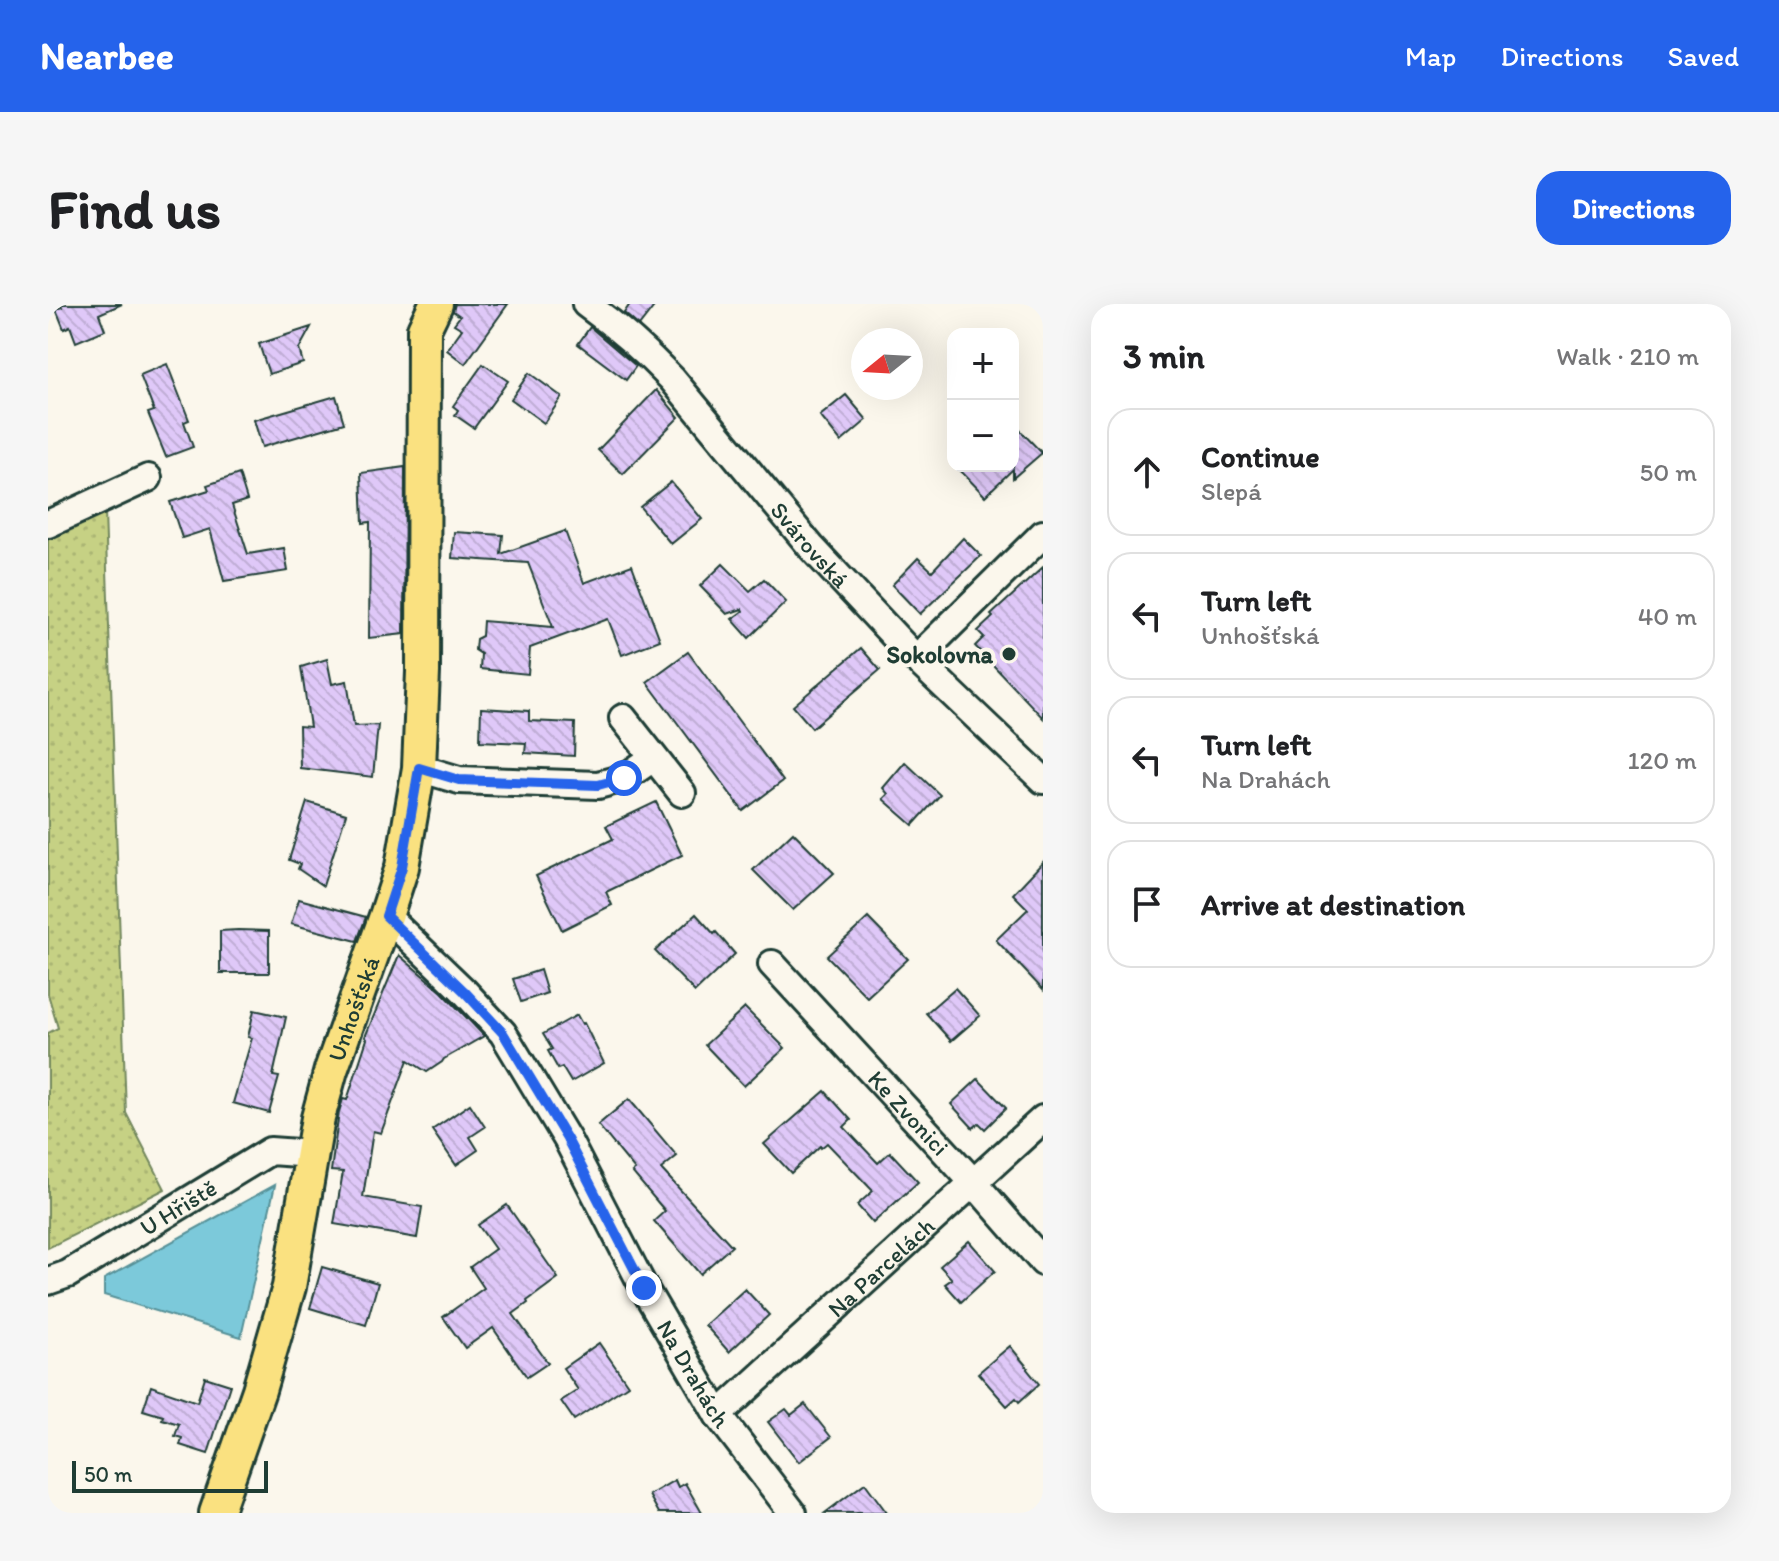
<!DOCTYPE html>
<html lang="en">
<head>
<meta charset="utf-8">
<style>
	body { margin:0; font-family:Itim,sans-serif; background:#f6f6f6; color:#202124 }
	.controls { position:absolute; right:24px; top:24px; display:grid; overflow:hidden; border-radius:16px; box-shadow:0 8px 32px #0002 }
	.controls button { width:72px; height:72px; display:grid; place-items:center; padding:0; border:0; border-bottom:2px solid #e0e0e0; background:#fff; color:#202124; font:40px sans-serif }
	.compass { position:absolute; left:803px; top:24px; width:72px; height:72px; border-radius:50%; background:#fff; box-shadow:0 8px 32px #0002; rotate:252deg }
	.scale { position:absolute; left:24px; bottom:20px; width:196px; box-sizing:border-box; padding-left:8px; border:4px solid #1f3d34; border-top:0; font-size:22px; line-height:28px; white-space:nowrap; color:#1f3d34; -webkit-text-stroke:6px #fbf7ec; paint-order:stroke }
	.stop { position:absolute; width:24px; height:24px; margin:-18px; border:6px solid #2563eb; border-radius:50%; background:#fff }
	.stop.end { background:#2563eb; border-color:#fff; box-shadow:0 2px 8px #0008 }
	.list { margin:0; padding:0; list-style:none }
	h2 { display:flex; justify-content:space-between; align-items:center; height:104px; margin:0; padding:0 32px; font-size:34px }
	h2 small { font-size:26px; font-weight:400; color:#757577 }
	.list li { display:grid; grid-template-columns:52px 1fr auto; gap:24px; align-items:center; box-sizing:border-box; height:128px; margin:0 16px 16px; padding:0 16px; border:2px solid #e0e0e0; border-radius:24px }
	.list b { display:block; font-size:30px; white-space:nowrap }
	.list p { margin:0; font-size:26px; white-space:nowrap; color:#757577 }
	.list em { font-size:26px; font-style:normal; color:#757577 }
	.icon { flex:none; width:44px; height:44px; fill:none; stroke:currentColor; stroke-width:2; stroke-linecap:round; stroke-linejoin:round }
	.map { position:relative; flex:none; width:995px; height:1209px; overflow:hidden; border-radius:24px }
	header { display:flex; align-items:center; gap:48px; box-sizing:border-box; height:112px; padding:0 40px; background:#2563eb; color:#fff }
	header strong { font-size:38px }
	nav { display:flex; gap:44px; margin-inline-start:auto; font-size:28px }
	.intro { display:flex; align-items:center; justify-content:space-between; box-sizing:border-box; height:192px; padding:0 48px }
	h1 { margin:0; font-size:56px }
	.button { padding:20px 36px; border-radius:24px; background:#2563eb; color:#fff; font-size:28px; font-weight:700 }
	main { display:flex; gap:48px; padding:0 48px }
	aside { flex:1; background:#fff; border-radius:24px; box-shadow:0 8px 32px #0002 }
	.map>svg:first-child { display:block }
	.grass { fill:url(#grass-dots); stroke:#72875c; stroke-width:2 }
	.water { fill:#7cc9da; stroke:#579198; stroke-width:2 }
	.building { fill:url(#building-back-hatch); stroke:#1f3d34; stroke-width:2 }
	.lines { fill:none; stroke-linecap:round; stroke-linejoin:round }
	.minor-casing { stroke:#1f3d34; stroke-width:32 }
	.major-casing { stroke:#1f3d34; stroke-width:38 }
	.minor { stroke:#fbf7ec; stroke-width:26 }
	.major { stroke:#fae180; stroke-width:32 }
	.route { stroke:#2563eb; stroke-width:10 }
	.poi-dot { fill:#1f3d34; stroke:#fbf7ec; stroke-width:3 }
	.labels { text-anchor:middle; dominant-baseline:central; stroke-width:8; stroke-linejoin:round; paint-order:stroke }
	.street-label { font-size:24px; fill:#1f3d34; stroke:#fbf7ec }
	.poi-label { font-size:24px; font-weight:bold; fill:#1f3d34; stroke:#fbf7ec; text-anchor:end }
</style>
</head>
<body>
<header>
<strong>Nearbee</strong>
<nav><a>Map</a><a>Directions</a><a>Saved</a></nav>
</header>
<div class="intro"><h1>Find us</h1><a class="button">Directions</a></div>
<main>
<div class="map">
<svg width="995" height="1209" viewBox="0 0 995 1209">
	<defs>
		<pattern id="grass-dots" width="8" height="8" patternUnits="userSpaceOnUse" patternTransform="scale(2)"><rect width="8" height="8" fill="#c6d184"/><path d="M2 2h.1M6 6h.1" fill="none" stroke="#aab473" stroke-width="1.8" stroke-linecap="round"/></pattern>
		<pattern id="building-back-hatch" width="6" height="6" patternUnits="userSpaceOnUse" patternTransform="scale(2)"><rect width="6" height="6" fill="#dfc8f8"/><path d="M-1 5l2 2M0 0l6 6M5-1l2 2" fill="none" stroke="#bfadd5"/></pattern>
	</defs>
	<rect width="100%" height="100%" fill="#fbf7ec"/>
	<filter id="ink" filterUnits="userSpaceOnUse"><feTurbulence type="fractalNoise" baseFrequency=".0125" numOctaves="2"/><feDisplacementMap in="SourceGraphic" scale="16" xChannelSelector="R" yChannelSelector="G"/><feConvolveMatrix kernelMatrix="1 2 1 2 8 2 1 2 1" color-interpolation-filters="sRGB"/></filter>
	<g filter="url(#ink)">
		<polygon class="grass" points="57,208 78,809 117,885 0,944 0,729 10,724 0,690 0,235"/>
		<polygon class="water" points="227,881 193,1033 56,991 56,975"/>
		<g class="building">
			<polygon points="13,0 74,0 51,10 57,26 28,38 22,22 16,25 8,5 14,3"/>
			<polygon points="407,0 460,0 417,60 399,46 414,25 406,20 412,12 405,7"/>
			<polygon points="582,0 608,0 591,22 576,9"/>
			<polygon points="263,23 251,45 255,59 221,70 211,40"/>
			<polygon points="542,23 588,62 578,76 530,40"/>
			<polygon points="119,60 141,116 136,118 145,143 118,153 100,109 106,107 92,71"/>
			<polygon points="435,60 460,77 426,124 407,111 410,106 405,102"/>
			<polygon points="481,69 514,93 496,119 463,95"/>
			<polygon points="608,86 631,113 575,170 550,146"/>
			<polygon points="798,91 819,116 793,138 772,112"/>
			<polygon points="288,92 296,119 214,143 206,116"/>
			<polygon points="965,119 994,149 965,174 965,165 937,192 908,162 965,162"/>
			<polygon points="357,163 356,330 321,334 322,218 315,219 313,169"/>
			<polygon points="191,170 199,196 184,201 200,250 236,244 240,267 176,277 162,225 134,234 122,198 161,186 159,181"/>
			<polygon points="623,178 654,215 623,240 592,203"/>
			<polygon points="517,227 536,279 584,261 612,336 574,351 560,315 482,344 480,370 432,365 433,350 427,346 428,335 434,332 435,317 505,323 480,259 404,254 406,228 455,231 453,250"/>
			<polygon points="915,234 933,252 872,310 844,281 870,254 884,267"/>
			<polygon points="675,260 702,287 716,275 738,298 701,334 684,315 695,307 694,305 679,310 652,282"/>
			<polygon points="995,263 995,414 927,342 936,333 930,327 945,313 943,311"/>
			<polygon points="813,344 832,366 764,424 745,402"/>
			<polygon points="640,348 735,477 695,507 599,378"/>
			<polygon points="279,355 284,380 299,377 306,422 330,421 325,473 252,464 251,422 262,423 253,363"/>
			<polygon points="433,404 481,407 481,417 527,419 526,452 477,449 478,439 432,437"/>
			<polygon points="857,458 892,491 865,521 835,495 840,490 835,484"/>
			<polygon points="259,498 298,510 275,582 250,565 252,560 241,556"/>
			<polygon points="608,498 634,551 558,588 564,601 514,626 488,572 565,535 558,522"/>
			<polygon points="745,528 786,569 745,606 705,566"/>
			<polygon points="995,558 995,686 948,636 980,605 965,590"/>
			<polygon points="251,595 318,613 309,637 243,620"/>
			<polygon points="648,610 666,630 668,628 687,650 647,688 607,647"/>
			<polygon points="820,614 860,655 819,693 779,652"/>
			<polygon points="190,626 221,627 221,669 172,669 172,627"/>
			<polygon points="351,651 394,688 436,732 396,755 394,758 379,768 360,756 333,829 325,827 315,893 374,903 369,934 286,920 295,868 283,867 291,808 295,795 299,796 319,735 317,733"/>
			<polygon points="492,666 499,689 473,698 465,675"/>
			<polygon points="907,684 932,712 903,737 878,709"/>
			<polygon points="697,704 737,744 696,782 657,741"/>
			<polygon points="206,706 238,713 225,772 231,773 221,809 185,799 204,734 200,733"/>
			<polygon points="529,711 534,720 536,719 556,759 523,778 514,763 510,765 500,747 504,745 495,730"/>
			<polygon points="930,775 958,804 937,825 931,819 925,824 903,800"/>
			<polygon points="777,787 803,816 796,823 830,859 842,848 870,878 825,919 809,901 825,887 779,839 773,844 772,842 743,869 716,840"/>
			<polygon points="581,795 629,852 613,865 684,942 652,970 606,917 617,907 584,868 587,866 550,821"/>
			<polygon points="422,800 437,823 422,833 430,846 408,861 384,826"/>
			<polygon points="459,901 510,974 479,997 480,999 465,1010 500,1059 479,1073 445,1024 417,1044 395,1013 436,984 422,963 447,945 430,921"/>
			<polygon points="921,937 947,967 913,998 897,980 904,975 892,962"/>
			<polygon points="274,963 330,979 318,1021 262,1004"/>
			<polygon points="697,985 721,1011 681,1048 657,1021"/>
			<polygon points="551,1039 580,1081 526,1116 513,1097 530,1086 515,1064"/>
			<polygon points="962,1042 980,1064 979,1065 991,1080 971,1098 968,1094 959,1102 930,1069"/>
			<polygon points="157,1073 182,1081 160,1150 132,1141 134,1134 127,1132 131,1120 114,1115 115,1112 95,1106 103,1082 149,1098"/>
			<polygon points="757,1100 783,1133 751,1158 720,1118 738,1105 743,1111"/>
			<polygon points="627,1176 630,1183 637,1179 654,1209 611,1209 601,1191"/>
			<polygon points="817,1179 839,1209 777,1209"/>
		</g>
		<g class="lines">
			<defs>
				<g id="minor">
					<path id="s1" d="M 538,0 C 570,23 597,47 624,75 L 764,244 L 868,355 L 995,476"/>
					<polyline points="0,220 100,174"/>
					<polyline points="868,355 995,230"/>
					<polyline points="575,414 634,489"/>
					<polyline points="371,464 411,476 550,481 576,474 605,454"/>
					<path id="s2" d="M 338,612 L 416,687 L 455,729 L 519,835 L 596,984 L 670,1111 L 745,1209"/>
					<path id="s3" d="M 724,660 L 926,879 L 995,958"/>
					<path id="s4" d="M 0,977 L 20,970 L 222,847 L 264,850"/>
					<path id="s5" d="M 670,1111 L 995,815"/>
				</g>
				<g id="major">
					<path id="s6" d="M 168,1209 L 211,1086 L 241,983 L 270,814 L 283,766 L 338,612 L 354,563 L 371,464 L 375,368 L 376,25 L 388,0"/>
				</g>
			</defs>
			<use href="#minor" class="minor-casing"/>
			<use href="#major" class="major-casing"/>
			<use href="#minor" class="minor"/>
			<use href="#major" class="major"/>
		</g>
	</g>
	<g class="lines" filter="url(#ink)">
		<polyline class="route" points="576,474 550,481 411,476 371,464 354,563 338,612 416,687 455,729 519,835 596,984"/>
	</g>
	<circle class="poi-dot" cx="961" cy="350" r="8"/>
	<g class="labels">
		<g class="street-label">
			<text stroke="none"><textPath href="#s1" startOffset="330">Svárovská</textPath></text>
			<text stroke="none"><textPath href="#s6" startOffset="524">Unhošťská</textPath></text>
			<text stroke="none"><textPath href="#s3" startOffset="202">Ke Zvonici</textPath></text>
			<text stroke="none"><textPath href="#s4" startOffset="150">U Hřiště</textPath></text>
			<text stroke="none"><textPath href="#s5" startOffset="220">Na Parcelách</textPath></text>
			<text stroke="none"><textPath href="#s2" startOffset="556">Na Drahách</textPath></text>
		</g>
		<g class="poi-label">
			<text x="945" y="350">Sokolovna</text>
		</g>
	</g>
</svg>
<div class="controls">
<button>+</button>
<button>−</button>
</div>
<svg class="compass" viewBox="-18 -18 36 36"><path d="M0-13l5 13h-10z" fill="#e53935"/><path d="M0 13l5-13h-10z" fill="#757577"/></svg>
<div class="scale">50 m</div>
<div class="stop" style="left:576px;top:474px"></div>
<div class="stop end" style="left:596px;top:984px"></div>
</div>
<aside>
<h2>3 min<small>Walk · 210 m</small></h2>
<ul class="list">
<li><svg class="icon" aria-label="ahead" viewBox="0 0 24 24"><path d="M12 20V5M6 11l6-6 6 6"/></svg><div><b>Continue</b><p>Slepá</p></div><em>50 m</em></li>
<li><svg class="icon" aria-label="left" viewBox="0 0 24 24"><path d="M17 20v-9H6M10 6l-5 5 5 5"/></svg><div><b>Turn left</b><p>Unhošťská</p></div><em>40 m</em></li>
<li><svg class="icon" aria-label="left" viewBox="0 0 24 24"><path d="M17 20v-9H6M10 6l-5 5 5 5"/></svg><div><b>Turn left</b><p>Na Drahách</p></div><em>120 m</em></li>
<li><svg class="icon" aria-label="arrive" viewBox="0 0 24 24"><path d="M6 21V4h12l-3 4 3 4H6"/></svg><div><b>Arrive at destination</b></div></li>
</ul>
</aside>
</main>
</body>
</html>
